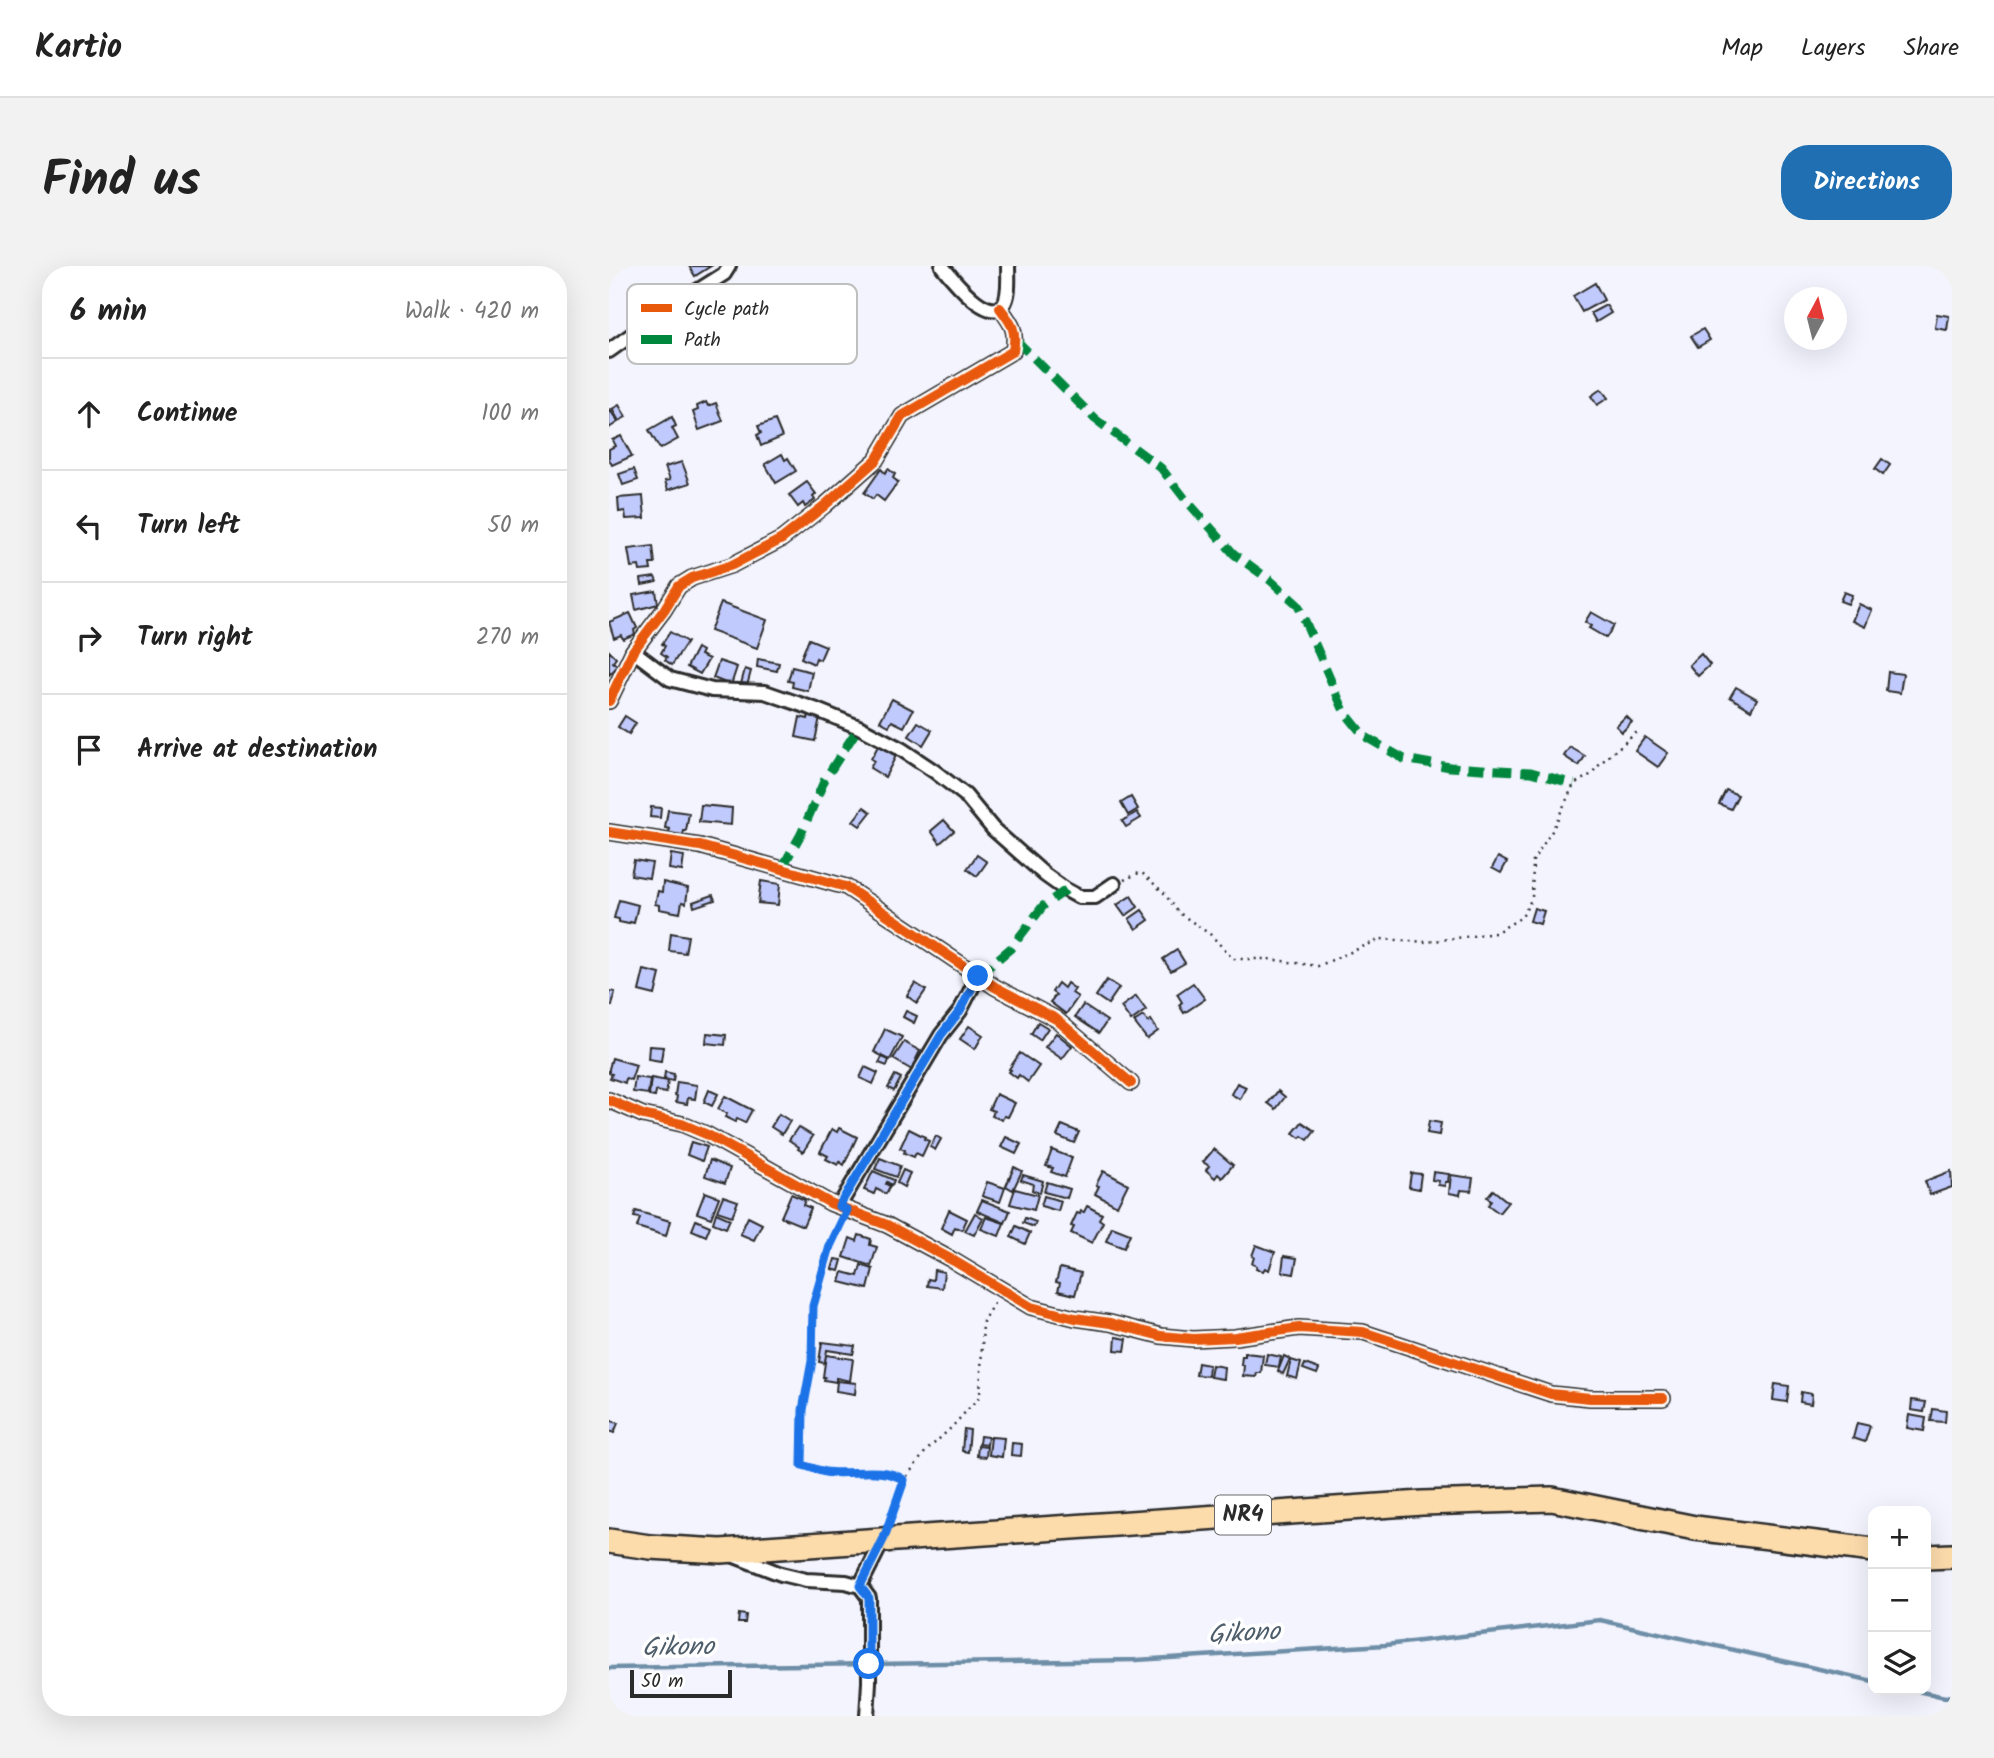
<!DOCTYPE html>
<html lang="en">
<head>
<meta charset="utf-8">
<style>
	body { margin:0; font-family:Kalam,sans-serif; background:#f2f2f2; color:#222 }
	.controls { position:absolute; right:21px; bottom:21px; display:grid; overflow:hidden; border-radius:14px; box-shadow:0 7px 28px #0002 }
	.controls button { width:63px; height:63px; display:grid; place-items:center; padding:0; border:0; border-bottom:2px solid #e0e0e0; background:#fff; color:#222; font:35px sans-serif }
	.compass { position:absolute; left:1175px; top:21px; width:63px; height:63px; border-radius:50%; background:#fff; box-shadow:0 7px 28px #0002; rotate:7deg }
	.scale { position:absolute; left:21px; bottom:18px; width:102px; box-sizing:border-box; padding-left:7px; border:4px solid #2b2b2b; border-top:0; font-size:19px; line-height:24px; white-space:nowrap; color:#2b2b2b; -webkit-text-stroke:5px #fff; paint-order:stroke }
	.stop { position:absolute; width:21px; height:21px; margin:-16px; border:5px solid #1a73e8; border-radius:50%; background:#fff }
	.stop.end { background:#1a73e8; border-color:#fff; box-shadow:0 2px 7px #0008 }
	.list { margin:0; padding:0; list-style:none }
	h2 { display:flex; justify-content:space-between; align-items:center; height:91px; margin:0; padding:0 28px; font-size:30px }
	h2 small { font-size:23px; font-weight:400; color:#767676 }
	.list li { display:grid; grid-template-columns:46px 1fr auto; gap:21px; align-items:center; box-sizing:border-box; height:112px; padding:0 28px; border-top:2px solid #e0e0e0 }
	.list b { display:block; font-size:26px; white-space:nowrap }
	.list em { font-size:23px; font-style:normal; color:#767676 }
	.icon { flex:none; width:38px; height:38px; fill:none; stroke:currentColor; stroke-width:2; stroke-linecap:round; stroke-linejoin:round }
	.map { position:relative; flex:none; width:1343px; height:1450px; overflow:hidden; border-radius:28px }
	header { display:flex; align-items:center; gap:42px; box-sizing:border-box; height:98px; padding:0 35px; background:#fff; border-bottom:2px solid #e0e0e0 }
	header strong { font-size:33px }
	nav { display:flex; gap:38px; margin-inline-start:auto; font-size:24px }
	.intro { display:flex; align-items:center; justify-content:space-between; box-sizing:border-box; height:168px; padding:0 42px }
	h1 { margin:0; font-size:49px }
	.button { padding:18px 32px; border-radius:28px; background:#1f6fb2; color:#fff; font-size:24px; font-weight:700 }
	main { display:flex; gap:42px; padding:0 42px }
	aside { flex:1; background:#fff; border-radius:28px; box-shadow:0 7px 28px #0002 }
	.map>svg:first-child { display:block }
	.lines { fill:none; stroke-linecap:round; stroke-linejoin:round }
	.stream { stroke:#6e8ea7; stroke-width:4.5 }
	.building { fill:#c1cafc; stroke:#2b2b2b; stroke-width:2 }
	.street-casing { stroke:#2b2b2b; stroke-width:18 }
	.highway-casing { stroke:#2b2b2b; stroke-width:28 }
	.path { stroke:#2b2b2b; stroke-width:2.5; stroke-dasharray:2 5; stroke-linecap:butt }
	.street { stroke:#fff; stroke-width:12 }
	.highway { stroke:#fddcac; stroke-width:23 }
	.quiet { stroke:#00873e; stroke-width:9; stroke-dasharray:18 9; stroke-linecap:butt }
	.cycleway-casing { stroke:#fff; stroke-width:15 }
	.cycleway { stroke:#e8590c; stroke-width:10 }
	.route { stroke:#1a73e8; stroke-width:9 }
	.labels { text-anchor:middle; dominant-baseline:central; stroke-width:7; stroke-linejoin:round; paint-order:stroke }
	.shield { fill:#fff; stroke:#6b6b6b; stroke-width:2 }
	.shield-label { font-size:23px; font-weight:bold; fill:#2b2b2b }
	.water-label { font-size:26px; font-style:italic; fill:#4d5d69; stroke:#fff }
	.key { fill:#fff; stroke:#bfbfbf; stroke-width:2 }
	.key-label { font-size:19px; fill:#2b2b2b }
</style>
</head>
<body>
<header>
<strong>Kartio</strong>
<nav><a>Map</a><a>Layers</a><a>Share</a></nav>
</header>
<div class="intro"><h1>Find us</h1><a class="button">Directions</a></div>
<main>
<aside>
<h2>6 min<small>Walk · 420 m</small></h2>
<ul class="list">
<li><svg class="icon" aria-label="ahead" viewBox="0 0 24 24"><path d="M12 20V5M6 11l6-6 6 6"/></svg><div><b>Continue</b></div><em>100 m</em></li>
<li><svg class="icon" aria-label="left" viewBox="0 0 24 24"><path d="M17 20v-9H6M10 6l-5 5 5 5"/></svg><div><b>Turn left</b></div><em>50 m</em></li>
<li><svg class="icon" aria-label="right" viewBox="0 0 24 24"><path d="M7 20v-9h11M14 6l5 5-5 5"/></svg><div><b>Turn right</b></div><em>270 m</em></li>
<li><svg class="icon" aria-label="arrive" viewBox="0 0 24 24"><path d="M6 21V4h12l-3 4 3 4H6"/></svg><div><b>Arrive at destination</b></div></li>
</ul>
</aside>
<div class="map">
<svg width="1343" height="1450" viewBox="0 0 1343 1450">
	<rect width="100%" height="100%" fill="#f3f4fe"/>
	<filter id="ink" filterUnits="userSpaceOnUse"><feTurbulence type="fractalNoise" baseFrequency=".0143" numOctaves="2"/><feDisplacementMap in="SourceGraphic" scale="14" xChannelSelector="R" yChannelSelector="G"/><feConvolveMatrix kernelMatrix="1 2 1 2 8 2 1 2 1" color-interpolation-filters="sRGB"/></filter>
	<g filter="url(#ink)">
		<g class="lines">
			<g class="stream">
				<polyline points="0,1402 527,1394 776,1379 991,1354 1264,1415"/>
				<polyline points="1303,1424 1336,1431 1343,1430"/>
			</g>
		</g>
		<g class="building">
			<polygon points="80,0 102,0 86,10"/>
			<polygon points="986,17 995,34 973,46 964,30"/>
			<polygon points="997,39 1002,47 987,56 982,47"/>
			<polygon points="1328,48 1340,50 1338,64 1326,62"/>
			<polygon points="1094,63 1101,74 1089,81 1082,70"/>
			<polygon points="992,123 999,132 988,139 982,130"/>
			<polygon points="97,136 99,140 107,137 114,155 90,164 84,146 89,144 88,140"/>
			<polygon points="10,139 17,151 10,155 3,143"/>
			<polygon points="1,144 9,156 0,162 0,145"/>
			<polygon points="63,151 67,160 63,162 69,173 51,183 40,164"/>
			<polygon points="166,154 173,171 152,180 148,169 152,167 149,160"/>
			<polygon points="12,170 23,190 3,199 0,193 0,183 6,180 3,174"/>
			<polygon points="173,188 176,194 179,192 187,205 167,217 156,198"/>
			<polygon points="1273,193 1281,199 1274,209 1266,203"/>
			<polygon points="73,196 81,217 59,224 56,215 61,214 56,201"/>
			<polygon points="25,203 29,214 14,219 10,208"/>
			<polygon points="272,203 276,207 279,203 286,208 284,212 289,216 275,235 267,229 264,233 255,227"/>
			<polygon points="198,216 207,228 204,231 206,234 196,241 194,237 189,241 180,229"/>
			<polygon points="34,230 36,252 17,253 16,245 10,246 9,232"/>
			<polygon points="44,280 46,298 41,298 42,304 31,305 30,300 22,301 19,283"/>
			<polygon points="46,311 48,316 33,319 32,313"/>
			<polygon points="47,325 49,338 27,344 24,329"/>
			<polygon points="1235,326 1243,329 1239,338 1231,335"/>
			<polygon points="112,337 158,354 148,382 101,365"/>
			<polygon points="1250,338 1263,344 1256,361 1243,355"/>
			<polygon points="982,346 1005,359 997,372 980,362 982,360 976,356"/>
			<polygon points="21,347 28,362 25,364 26,368 14,373 12,369 5,372 0,356"/>
			<polygon points="61,366 78,376 63,399 56,394 58,391 52,387 56,380 53,378"/>
			<polygon points="200,373 217,380 211,394 207,392 205,398 192,392"/>
			<polygon points="88,382 93,385 91,389 100,393 91,408 78,401"/>
			<polygon points="0,385 7,392 4,396 9,400 0,409"/>
			<polygon points="1092,388 1101,399 1089,410 1080,399"/>
			<polygon points="149,393 170,397 168,405 148,401"/>
			<polygon points="110,395 128,401 122,419 104,412"/>
			<polygon points="183,401 203,406 199,425 183,421 184,416 179,415"/>
			<polygon points="136,403 142,405 138,420 132,418"/>
			<polygon points="1279,406 1294,408 1291,427 1277,425"/>
			<polygon points="1127,421 1148,433 1142,444 1121,431"/>
			<polygon points="283,433 304,444 295,461 283,455 280,460 271,455"/>
			<polygon points="200,449 211,451 206,475 187,471 191,451 199,453"/>
			<polygon points="16,450 27,457 20,468 9,461"/>
			<polygon points="1017,450 1023,456 1013,466 1007,460"/>
			<polygon points="309,456 323,464 314,479 300,470"/>
			<polygon points="1036,471 1059,487 1049,501 1026,485"/>
			<polygon points="269,480 287,490 276,511 261,502 265,495 262,493"/>
			<polygon points="961,481 976,490 970,500 955,490"/>
			<polygon points="1117,524 1129,529 1122,543 1110,538"/>
			<polygon points="522,531 529,543 519,549 512,537"/>
			<polygon points="92,539 123,542 122,559 90,556"/>
			<polygon points="42,541 52,542 51,552 41,551"/>
			<polygon points="255,541 262,546 251,560 244,555"/>
			<polygon points="59,544 80,547 77,565 75,565 74,569 60,567 61,563 56,562"/>
			<polygon points="528,546 532,552 517,561 513,555"/>
			<polygon points="335,554 345,565 331,577 322,565"/>
			<polygon points="62,588 75,590 73,605 60,603"/>
			<polygon points="368,589 378,596 368,610 358,603"/>
			<polygon points="889,591 898,596 892,607 883,602"/>
			<polygon points="25,594 43,597 40,612 22,609"/>
			<polygon points="152,615 171,618 169,639 149,637"/>
			<polygon points="54,616 79,622 77,637 73,636 71,647 50,643 50,639 46,638 49,625 53,626"/>
			<polygon points="104,629 106,634 85,641 84,636"/>
			<polygon points="522,630 529,641 516,650 508,639"/>
			<polygon points="10,634 29,639 25,657 21,656 20,658 10,656 10,653 5,652"/>
			<polygon points="925,642 935,645 931,658 921,655"/>
			<polygon points="533,644 540,654 527,663 520,653"/>
			<polygon points="62,667 79,670 76,687 60,685"/>
			<polygon points="568,684 576,697 562,705 554,693"/>
			<polygon points="35,704 51,708 46,729 30,725"/>
			<polygon points="498,714 510,722 499,738 487,730"/>
			<polygon points="306,717 317,724 308,737 298,730"/>
			<polygon points="449,717 455,722 458,717 466,723 463,727 469,731 457,748 441,736 447,729 443,726"/>
			<polygon points="584,717 596,733 575,747 570,739 573,736 568,728"/>
			<polygon points="0,725 6,726 3,740 0,739"/>
			<polygon points="527,730 537,744 522,755 512,741"/>
			<polygon points="474,739 498,755 490,767 466,751"/>
			<polygon points="297,745 308,750 305,757 294,751"/>
			<polygon points="534,750 539,756 542,754 549,765 538,773 525,756"/>
			<polygon points="429,756 439,762 431,774 422,768"/>
			<polygon points="360,760 374,769 366,783 351,773"/>
			<polygon points="276,763 293,771 281,794 265,786"/>
			<polygon points="98,767 117,769 116,779 97,777"/>
			<polygon points="447,767 463,780 453,793 436,781"/>
			<polygon points="295,776 311,785 307,793 309,795 303,804 284,793"/>
			<polygon points="40,780 54,781 52,795 39,793"/>
			<polygon points="411,787 430,800 419,816 410,809 408,812 400,806 402,804 400,803"/>
			<polygon points="273,791 280,794 278,800 270,797"/>
			<polygon points="3,792 27,799 22,814 17,812 16,817 1,812 3,808 0,807 0,803"/>
			<polygon points="256,801 269,807 264,818 251,812"/>
			<polygon points="56,806 65,808 64,815 55,813"/>
			<polygon points="286,809 292,812 285,825 279,822"/>
			<polygon points="26,811 41,813 39,828 24,826"/>
			<polygon points="42,812 59,815 57,827 47,825 46,831 40,830"/>
			<polygon points="68,816 88,819 86,833 79,832 78,838 67,836 68,830 66,829"/>
			<polygon points="628,817 637,821 631,833 622,828"/>
			<polygon points="100,824 109,828 103,840 95,836"/>
			<polygon points="669,825 676,831 667,843 659,837"/>
			<polygon points="387,828 406,837 399,851 395,850 393,854 383,850 385,845 380,843"/>
			<polygon points="116,830 143,844 136,857 128,853 126,856 116,851 118,848 109,843"/>
			<polygon points="170,848 181,855 173,868 162,861"/>
			<polygon points="820,855 832,857 830,869 818,867"/>
			<polygon points="693,856 706,865 699,874 693,870 691,872 684,867"/>
			<polygon points="453,859 470,866 465,877 448,870"/>
			<polygon points="189,861 204,870 194,886 189,883 190,881 180,874"/>
			<polygon points="230,862 248,871 235,899 231,896 229,899 217,893 219,890 211,886 223,863 228,866"/>
			<polygon points="300,863 316,871 315,873 320,875 313,890 307,887 305,891 295,887 296,884 291,882"/>
			<polygon points="327,870 332,873 326,884 321,881"/>
			<polygon points="397,871 412,878 407,888 392,881"/>
			<polygon points="82,876 98,881 93,895 78,889"/>
			<polygon points="605,883 624,899 613,912 609,908 606,912 597,904 600,900 594,896"/>
			<polygon points="443,884 463,892 456,911 442,906 444,902 437,900"/>
			<polygon points="271,892 291,900 287,911 266,903"/>
			<polygon points="101,894 121,902 116,917 96,910"/>
			<polygon points="405,901 413,905 404,924 397,920"/>
			<polygon points="294,904 301,907 295,921 288,917"/>
			<polygon points="264,905 285,914 283,919 278,916 277,918 281,920 277,928 267,923 265,928 255,924"/>
			<polygon points="494,905 519,918 508,940 486,928 490,920 487,919"/>
			<polygon points="1342,905 1343,921 1321,929 1316,915"/>
			<polygon points="824,906 840,908 839,916 836,916 836,920 829,919 830,915 823,914"/>
			<polygon points="802,907 812,908 810,923 800,921"/>
			<polygon points="414,909 434,915 431,927 423,924 424,918 412,914"/>
			<polygon points="842,909 864,912 862,925 852,924 851,929 840,927"/>
			<polygon points="378,916 396,922 391,936 373,930"/>
			<polygon points="438,916 461,923 458,932 435,926"/>
			<polygon points="406,923 429,929 425,944 401,938"/>
			<polygon points="884,924 899,936 890,947 879,939 882,935 878,931"/>
			<polygon points="96,926 110,931 102,952 88,947"/>
			<polygon points="182,928 196,934 194,939 202,942 194,960 172,951"/>
			<polygon points="114,930 129,935 123,950 108,945"/>
			<polygon points="435,930 452,935 449,945 432,940"/>
			<polygon points="373,934 401,945 396,957 368,945"/>
			<polygon points="478,940 493,948 490,953 494,956 483,977 462,967 465,961 462,960 468,947 471,948 472,945 475,946"/>
			<polygon points="340,944 358,953 353,964 346,961 343,968 332,962"/>
			<polygon points="27,945 61,955 57,970 28,961 31,952 25,951"/>
			<polygon points="107,947 121,953 117,962 104,957"/>
			<polygon points="366,947 374,952 365,969 356,965"/>
			<polygon points="139,951 153,958 145,974 131,968"/>
			<polygon points="377,951 395,957 390,970 372,963"/>
			<polygon points="416,952 427,956 425,961 414,957"/>
			<polygon points="87,954 101,960 97,970 83,964"/>
			<polygon points="407,960 421,967 416,978 402,971"/>
			<polygon points="503,961 521,968 515,982 497,975"/>
			<polygon points="250,969 262,973 261,979 268,981 262,1000 235,991 241,972 248,975"/>
			<polygon points="647,979 666,986 660,1004 656,1002 654,1005 647,1003 648,1000 643,998 645,991 643,990"/>
			<polygon points="675,990 688,992 685,1008 673,1006"/>
			<polygon points="226,993 233,994 230,1005 223,1003"/>
			<polygon points="252,999 264,1003 259,1023 231,1016 234,1006 249,1010"/>
			<polygon points="451,1002 472,1007 466,1029 449,1025 451,1017 447,1016"/>
			<polygon points="325,1004 335,1006 333,1022 318,1020 319,1013 324,1014"/>
			<polygon points="507,1071 518,1073 516,1085 506,1084"/>
			<polygon points="213,1076 246,1080 244,1088 218,1084 216,1097 210,1096"/>
			<polygon points="636,1087 654,1089 652,1107 648,1107 647,1111 634,1110 635,1099 632,1099 633,1090 636,1090"/>
			<polygon points="658,1088 672,1091 670,1101 656,1099"/>
			<polygon points="217,1089 244,1093 241,1115 227,1112 227,1116 215,1114 216,1111 214,1111"/>
			<polygon points="675,1090 681,1093 674,1108 669,1105"/>
			<polygon points="682,1094 692,1097 688,1113 678,1110"/>
			<polygon points="589,1097 600,1099 599,1110 587,1109"/>
			<polygon points="696,1098 710,1103 708,1108 694,1103"/>
			<polygon points="603,1099 615,1101 614,1113 601,1111"/>
			<polygon points="228,1115 247,1117 246,1128 227,1125"/>
			<polygon points="1166,1118 1180,1120 1178,1136 1164,1134"/>
			<polygon points="1192,1126 1203,1128 1202,1138 1191,1136"/>
			<polygon points="1303,1134 1317,1136 1315,1146 1302,1144"/>
			<polygon points="1324,1143 1337,1145 1336,1156 1322,1155"/>
			<polygon points="1300,1149 1317,1152 1315,1165 1298,1162"/>
			<polygon points="0,1154 9,1157 5,1167 0,1165"/>
			<polygon points="1248,1157 1261,1160 1256,1176 1244,1172"/>
			<polygon points="355,1163 361,1164 359,1186 353,1185"/>
			<polygon points="371,1170 379,1171 378,1179 370,1178"/>
			<polygon points="382,1171 395,1172 393,1191 380,1189"/>
			<polygon points="403,1177 413,1178 412,1190 402,1189"/>
			<polygon points="369,1180 378,1181 377,1191 368,1190"/>
			<polygon points="130,1348 137,1349 136,1357 129,1357"/>
		</g>
		<g class="lines">
			<defs>
				<g id="street">
					<path d="M 333,0 C 342,11 379,58 394,39 C 401,30 399,11 399,0"/>
					<polyline points="0,85 53,47 115,8 120,0"/>
					<polyline points="24,385 61,413 103,424 156,426 208,444 250,461 292,483 325,505 356,529 384,563 436,609 457,624 470,631 486,631 505,618"/>
					<path d="M 0,435 L 24,385 L 55,344 L 70,320 L 83,312 L 123,299 L 173,273 L 215,240 L 267,194 L 293,150 L 404,85 C 408,64 403,58 391,42"/>
					<polyline points="0,566 91,580 237,621 386,721 447,753 522,817"/>
					<polyline points="0,834 34,849 73,858 99,869 221,937 278,959 345,995 422,1041 466,1052 501,1057 552,1070 584,1073 626,1071 690,1062 754,1066 942,1128 981,1132 1054,1132"/>
					<polyline points="230,940 332,769 351,745 369,710"/>
					<polyline points="123,1289 172,1308 197,1314 237,1316 251,1320 260,1332 260,1416 258,1450"/>
					<polyline points="251,1320 274,1274"/>
				</g>
				<g id="highway">
					<polyline points="0,1275 41,1281 112,1285 813,1237 943,1233 1086,1262 1264,1284"/>
					<polyline points="1317,1291 1343,1290"/>
				</g>
			</defs>
			<use href="#street" class="street-casing"/>
			<use href="#highway" class="highway-casing"/>
			<g class="path">
				<polyline points="515,614 532,606 555,627 569,646 602,669 624,693 659,693 709,700 772,673 817,676 886,667 913,651 923,632 924,594 943,565 965,518 981,509 994,495 1028,466"/>
				<path d="M 233,956 L 221,980 L 204,1040 L 203,1095 L 194,1144 L 193,1199 C 201,1201 208,1204 216,1206 C 242,1210 272,1199 295,1214"/>
				<polyline points="281,1256 295,1214 317,1185 342,1162 371,1130 374,1055 387,1033"/>
			</g>
			<use href="#street" class="street"/>
			<use href="#highway" class="highway"/>
			<g class="quiet">
				<polyline points="406,73 486,153 552,202 577,234 625,288 661,314 689,339 735,445 755,470 795,493 841,501 922,506 965,518"/>
				<polyline points="173,602 192,568 216,513 250,461"/>
				<polyline points="369,710 402,682 434,640 457,624"/>
			</g>
			<defs>
				<g id="cycleway">
					<path d="M 0,435 L 24,385 L 55,344 L 70,320 L 83,312 L 123,299 L 173,273 L 215,240 L 267,194 L 293,150 L 404,85 C 408,64 403,58 391,42"/>
					<polyline points="0,566 91,580 237,621 386,721 447,753 522,817"/>
					<polyline points="0,834 34,849 73,858 99,869 221,937 278,959 345,995 422,1041 466,1052 501,1057 552,1070 584,1073 626,1071 690,1062 754,1066 942,1128 981,1132 1054,1132"/>
				</g>
			</defs>
			<use href="#cycleway" class="cycleway-casing"/>
			<use href="#cycleway" class="cycleway"/>
		</g>
	</g>
	<g class="lines" filter="url(#ink)">
		<path class="route" d="M 260,1398 L 260,1332 L 251,1320 L 275,1272 L 295,1214 C 272,1199 242,1210 216,1206 C 208,1204 201,1201 193,1199 L 194,1144 L 203,1095 L 204,1040 L 221,980 L 238,944 L 230,940 L 332,769 L 351,745 L 369,710"/>
	</g>
	<g class="labels">
		<rect class="shield" x="606" y="1229.5" width="56" height="39" rx="5"/>
		<g class="shield-label">
			<text x="634" y="1249">NR4</text>
		</g>
		<g class="water-label">
			<text transform="translate(635 1368) rotate(-3)">Gikono</text>
			<text transform="translate(69 1382) rotate(-1)">Gikono</text>
		</g>
	</g>
	<rect x="18" y="18" width="230" height="80" rx="10" class="key"/>
	<rect x="32" y="38" width="31" height="8" fill="#e8590c"/>
	<rect x="32" y="69" width="31" height="9" fill="#00873e"/>
	<g class="key-label">
		<text x="75" y="49">Cycle path</text>
		<text x="75" y="80">Path</text>
	</g>
</svg>
<div class="controls">
<button>+</button>
<button>−</button>
<button><svg class="icon" aria-label="layers" viewBox="0 0 24 24"><path d="M12 4l9 5-9 5-9-5zM3 14l9 5 9-5"/></svg></button>
</div>
<svg class="compass" viewBox="-18 -18 36 36"><path d="M0-13l5 13h-10z" fill="#e53935"/><path d="M0 13l5-13h-10z" fill="#767676"/></svg>
<div class="scale">50 m</div>
<div class="stop" style="left:260px;top:1398px"></div>
<div class="stop end" style="left:369px;top:710px"></div>
</div>
</main>
</body>
</html>
